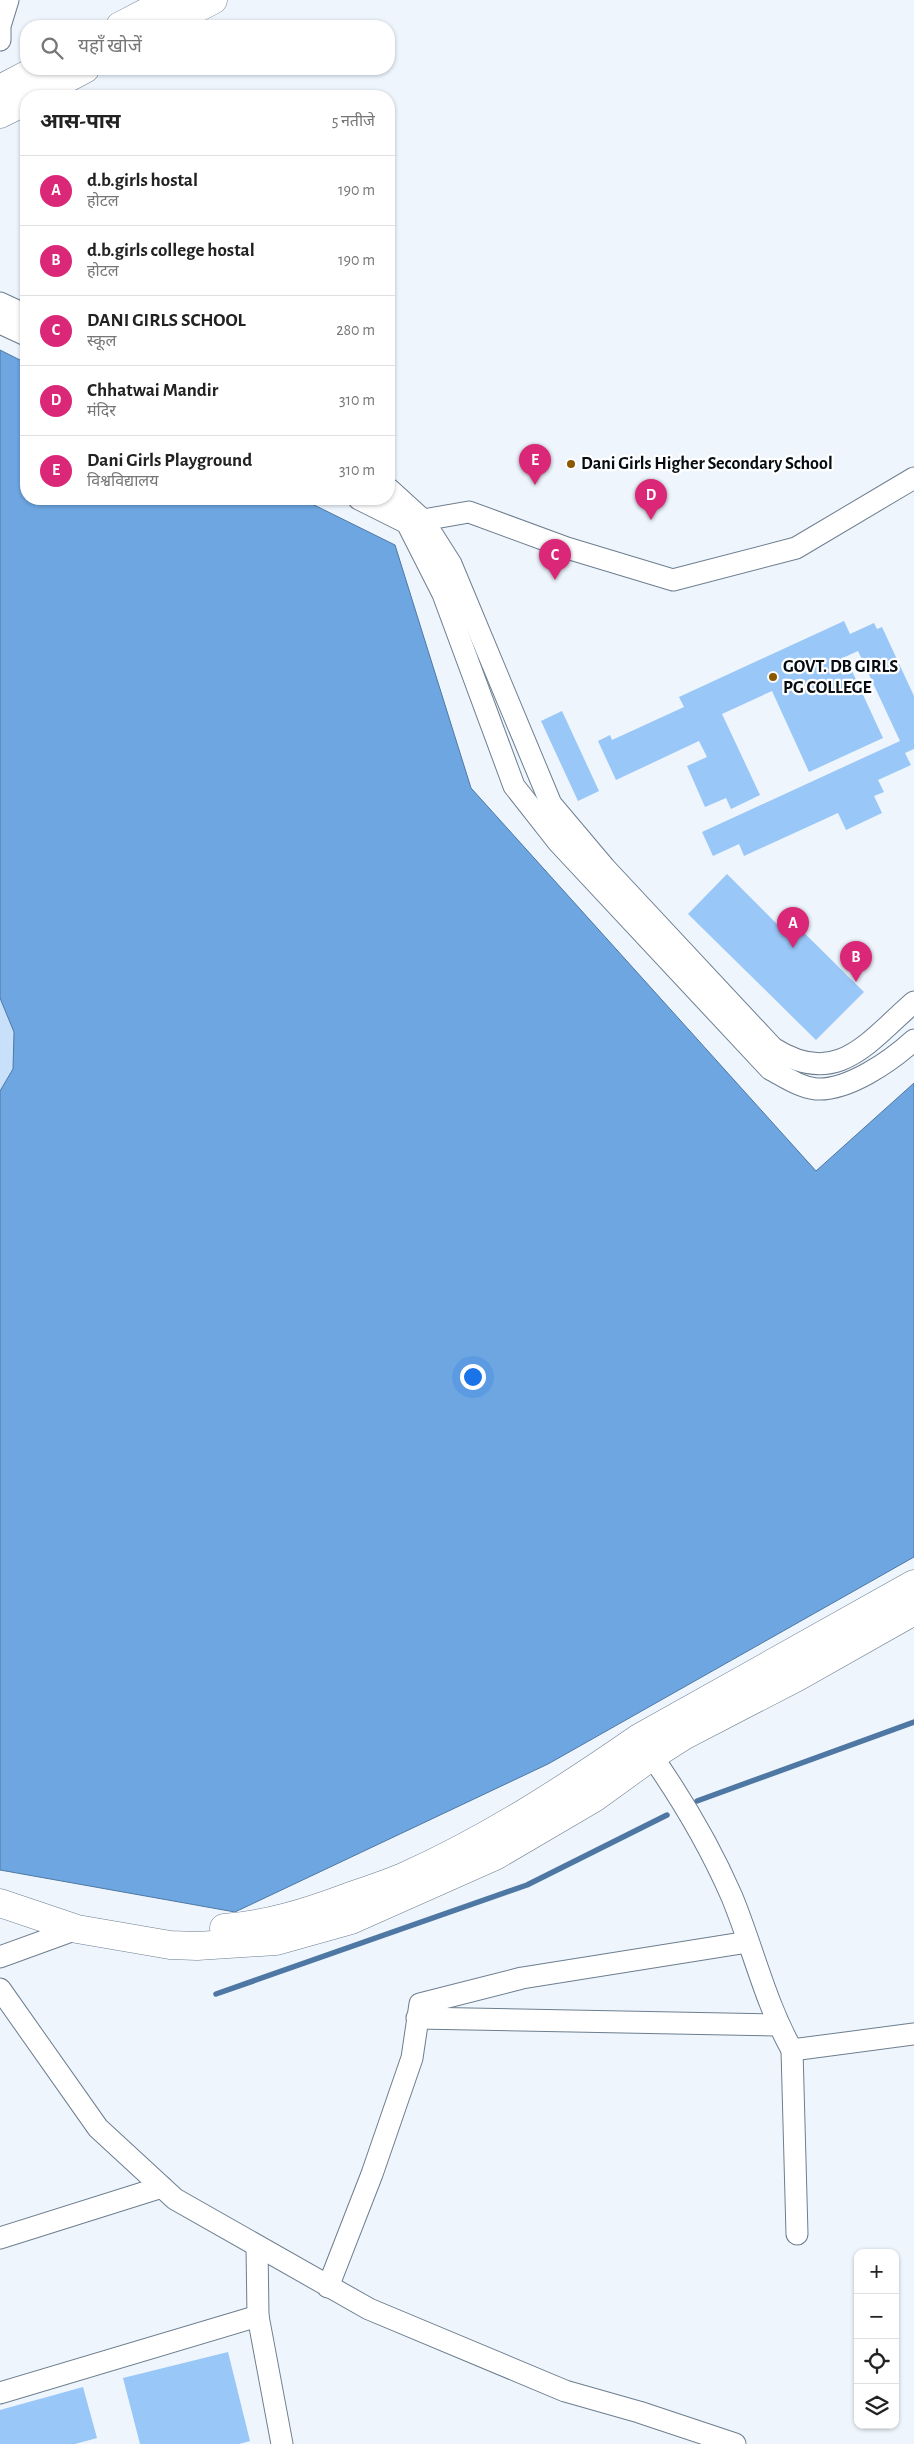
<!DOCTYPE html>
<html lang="hi">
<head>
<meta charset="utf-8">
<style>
	body { margin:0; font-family:"Alegreya Sans","Noto Sans Devanagari",sans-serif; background:#f6f6f6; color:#222 }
	.controls { position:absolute; right:15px; bottom:15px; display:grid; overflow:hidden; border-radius:10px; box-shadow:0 1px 4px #0004 }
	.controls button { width:45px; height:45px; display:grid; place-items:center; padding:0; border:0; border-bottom:1px solid #e0e0e0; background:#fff; color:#222; font:25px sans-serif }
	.you { position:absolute; left:472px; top:1376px; width:18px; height:18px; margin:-12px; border:4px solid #fff; border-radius:50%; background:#1a73e8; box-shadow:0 0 0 8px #1a73e833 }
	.badge { display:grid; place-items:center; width:32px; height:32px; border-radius:50%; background:#db2777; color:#fff; font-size:16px; font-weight:700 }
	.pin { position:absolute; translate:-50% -41px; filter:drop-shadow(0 1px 2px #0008) }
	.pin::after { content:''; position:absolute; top:26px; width:18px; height:15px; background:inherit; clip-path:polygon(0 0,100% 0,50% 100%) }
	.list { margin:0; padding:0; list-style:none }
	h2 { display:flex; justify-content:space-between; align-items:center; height:65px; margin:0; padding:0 20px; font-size:21px }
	h2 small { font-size:16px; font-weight:400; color:#767676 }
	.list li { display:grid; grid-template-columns:32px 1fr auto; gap:15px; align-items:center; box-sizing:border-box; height:70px; padding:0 20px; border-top:1px solid #e0e0e0 }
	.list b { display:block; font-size:19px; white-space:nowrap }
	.list p { margin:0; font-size:16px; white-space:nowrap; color:#767676 }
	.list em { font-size:16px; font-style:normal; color:#767676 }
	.icon { flex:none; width:28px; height:28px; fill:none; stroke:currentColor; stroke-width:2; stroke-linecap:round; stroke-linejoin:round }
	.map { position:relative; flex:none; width:914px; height:2444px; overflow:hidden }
	.search { position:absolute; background:#fff; box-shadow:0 1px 4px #0004; left:20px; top:20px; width:375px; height:55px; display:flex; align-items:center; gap:12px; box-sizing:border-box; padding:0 18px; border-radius:20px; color:#767676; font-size:19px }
	.panel { position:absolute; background:#fff; box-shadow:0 1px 4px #0004; left:20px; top:90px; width:375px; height:415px; border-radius:20px }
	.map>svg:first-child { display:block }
	.green { fill:#c8e0f9 }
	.water { fill:#6da6e1; stroke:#4e78a3 }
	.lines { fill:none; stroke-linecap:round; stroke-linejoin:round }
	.stream { stroke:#4e78a3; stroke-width:5.5 }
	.building { fill:#99c7f7 }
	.street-casing { stroke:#6d7e8f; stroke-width:23 }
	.secondary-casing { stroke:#6d7e8f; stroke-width:29 }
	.street { stroke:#fff; stroke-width:21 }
	.secondary { stroke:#fff; stroke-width:28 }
	.poi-dot { fill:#8a5900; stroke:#fff; stroke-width:2 }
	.labels { text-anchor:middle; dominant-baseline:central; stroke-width:4.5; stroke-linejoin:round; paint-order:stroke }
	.poi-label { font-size:18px; font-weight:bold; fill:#060c12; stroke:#fff; text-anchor:start }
</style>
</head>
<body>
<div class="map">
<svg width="914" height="2444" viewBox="0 0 914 2444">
	<rect width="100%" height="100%" fill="#eef5fd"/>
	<polygon class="green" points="0,998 14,1032 13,1069 0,1091"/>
	<polygon class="water" points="0,350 26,363 26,499 302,499 395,545 471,788 816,1171 914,1083 914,1557 548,1764 235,1912 0,1870 0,1091 13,1069 14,1032 0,998"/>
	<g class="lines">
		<g class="stream">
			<polyline points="697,1801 914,1722"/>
			<polyline points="216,1994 527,1885 667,1815"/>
		</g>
	</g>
	<g class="building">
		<polygon points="844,621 850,634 874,623 877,629 882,627 914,696 914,749 905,753 911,765 878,780 884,792 874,796 882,813 846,830 838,813 744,856 739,844 713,856 702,832 900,741 858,651 836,661 843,675 852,671 883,738 809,772 772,691 722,714 760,795 731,809 726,798 705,807 687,766 707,757 699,741 616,780 598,741 610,735 612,740 684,707 679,697"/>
		<polygon points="562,711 599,791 578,801 541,721"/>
		<polygon points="727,874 777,924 786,915 864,992 816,1040 688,914"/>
		<polygon points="228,2352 250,2441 239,2444 140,2444 123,2378"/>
		<polygon points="83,2387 97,2438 75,2444 0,2444 0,2410"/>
	</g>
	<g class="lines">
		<defs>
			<g id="street">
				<polyline points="0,40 0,26 8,0"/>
				<polyline points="0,303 26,315"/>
				<polyline points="0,323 26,335"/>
				<path d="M 389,489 L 423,520 L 451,564 L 551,804 L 605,868 L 773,1048 C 837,1089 868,1042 914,1002"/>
				<path d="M 359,499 L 407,523 L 443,594 L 514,786 L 558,842 L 770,1069 C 785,1077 799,1087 816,1089 C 848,1091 891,1061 914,1040"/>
				<polyline points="412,522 469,512 567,548 673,580 796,548 914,478"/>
				<path d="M 644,1745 C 677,1791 709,1844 732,1897 C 753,1948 765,2002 792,2050 L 914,2034"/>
				<polyline points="0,1957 77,1929"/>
				<polyline points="0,1989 98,2128 175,2199 369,2309 565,2391 639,2412 735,2444"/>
				<polyline points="417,2018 778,2025"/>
				<polyline points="792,2050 797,2234"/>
				<polyline points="0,2238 162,2187"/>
				<polyline points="257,2246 258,2316 282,2444"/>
				<polyline points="328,2287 372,2174 412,2058 420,2004 522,1978 748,1942"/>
				<polyline points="0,2393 258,2316"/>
			</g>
			<g id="secondary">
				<polyline points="120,26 170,0"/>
				<polyline points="163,26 213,0"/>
				<polyline points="0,89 38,69"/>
				<polyline points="34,96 85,69"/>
				<polyline points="0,114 26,101"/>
				<polyline points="0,1903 77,1929 170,1945 197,1946 276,1941 351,1920 495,1856 594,1798 652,1756 685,1735 797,1677 914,1611"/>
				<path d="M 224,1928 C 267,1925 308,1912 348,1897 C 366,1891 384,1885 401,1878 C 485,1841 564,1790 639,1738 L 914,1584"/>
			</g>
		</defs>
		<use href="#street" class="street-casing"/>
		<use href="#secondary" class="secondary-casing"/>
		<use href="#street" class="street"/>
		<use href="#secondary" class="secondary"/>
	</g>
	<g class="poi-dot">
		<circle cx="571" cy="464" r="5"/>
		<circle cx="773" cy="677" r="5"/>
	</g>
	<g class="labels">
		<g class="poi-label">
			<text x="581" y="464">Dani Girls Higher Secondary School</text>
			<text x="783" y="667">GOVT. DB GIRLS<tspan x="783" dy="21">PG COLLEGE</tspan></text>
		</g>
	</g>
</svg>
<div class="controls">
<button>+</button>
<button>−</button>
<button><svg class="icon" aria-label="locate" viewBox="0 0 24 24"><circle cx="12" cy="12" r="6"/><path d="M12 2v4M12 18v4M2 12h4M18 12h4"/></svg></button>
<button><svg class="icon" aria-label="layers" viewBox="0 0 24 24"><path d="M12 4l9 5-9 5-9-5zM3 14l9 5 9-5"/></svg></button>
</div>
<div class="you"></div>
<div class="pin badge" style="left:793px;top:948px">A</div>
<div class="pin badge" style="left:856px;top:982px">B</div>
<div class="pin badge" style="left:555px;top:580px">C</div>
<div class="pin badge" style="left:651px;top:520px">D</div>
<div class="pin badge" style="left:535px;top:485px">E</div>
<div class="search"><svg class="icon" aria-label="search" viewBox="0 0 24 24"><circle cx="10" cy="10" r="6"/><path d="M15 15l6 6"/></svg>यहाँ खोजें</div>
<section class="panel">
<h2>आस-पास<small>5 नतीजे</small></h2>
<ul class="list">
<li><span class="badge">A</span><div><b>d.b.girls hostal</b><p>होटल</p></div><em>190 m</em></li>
<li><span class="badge">B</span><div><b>d.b.girls college hostal</b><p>होटल</p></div><em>190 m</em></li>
<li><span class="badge">C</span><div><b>DANI GIRLS SCHOOL</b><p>स्कूल</p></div><em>280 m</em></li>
<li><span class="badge">D</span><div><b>Chhatwai Mandir</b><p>मंदिर</p></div><em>310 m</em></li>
<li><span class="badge">E</span><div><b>Dani Girls Playground</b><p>विश्वविद्यालय</p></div><em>310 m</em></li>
</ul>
</section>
</div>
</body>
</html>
